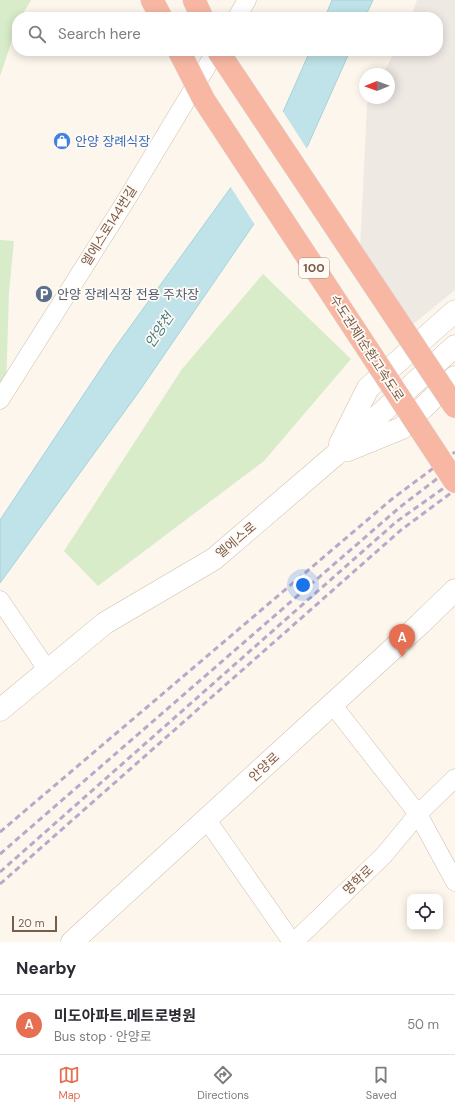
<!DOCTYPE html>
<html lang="en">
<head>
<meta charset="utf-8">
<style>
	body { margin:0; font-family:"DM Sans","Noto Sans KR",sans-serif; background:#f7f7f7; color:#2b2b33 }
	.controls { position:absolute; right:12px; bottom:12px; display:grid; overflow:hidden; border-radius:8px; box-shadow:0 2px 10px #0003 }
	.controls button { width:36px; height:36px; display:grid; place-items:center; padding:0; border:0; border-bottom:1px solid #e1e1e2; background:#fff; color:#2b2b33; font:20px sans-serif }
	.compass { position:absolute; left:359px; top:68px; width:36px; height:36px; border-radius:50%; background:#fff; box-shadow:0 2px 10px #0003; rotate:269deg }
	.scale { position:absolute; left:12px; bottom:10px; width:45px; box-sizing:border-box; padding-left:4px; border:2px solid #7a5c4d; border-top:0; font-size:11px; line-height:14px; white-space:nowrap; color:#7a5c4d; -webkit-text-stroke:3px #fffaf3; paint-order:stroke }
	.you { position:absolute; left:303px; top:585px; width:14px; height:14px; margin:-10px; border:3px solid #fff; border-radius:50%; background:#1a73e8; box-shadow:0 0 0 6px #1a73e833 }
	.badge { display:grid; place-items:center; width:26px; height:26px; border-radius:50%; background:#e76f51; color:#fff; font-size:13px; font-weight:700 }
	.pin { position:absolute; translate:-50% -33px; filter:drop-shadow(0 1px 2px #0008) }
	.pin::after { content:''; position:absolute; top:21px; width:14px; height:12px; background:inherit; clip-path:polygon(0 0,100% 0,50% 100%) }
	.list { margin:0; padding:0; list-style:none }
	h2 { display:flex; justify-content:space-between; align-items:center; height:52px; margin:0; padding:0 16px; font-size:17px }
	h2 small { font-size:13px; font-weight:400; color:#7c7c81 }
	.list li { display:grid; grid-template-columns:26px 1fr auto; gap:12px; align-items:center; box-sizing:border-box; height:60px; padding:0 16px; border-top:1px solid #e1e1e2 }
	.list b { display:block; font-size:15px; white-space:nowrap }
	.list p { margin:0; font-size:13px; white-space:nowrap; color:#7c7c81 }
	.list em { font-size:13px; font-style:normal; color:#7c7c81 }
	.icon { flex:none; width:22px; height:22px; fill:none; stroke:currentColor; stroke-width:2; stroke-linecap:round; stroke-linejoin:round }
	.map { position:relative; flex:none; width:455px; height:942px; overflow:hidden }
	.search { position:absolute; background:#fff; box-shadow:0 2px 10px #0003; left:12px; right:12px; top:12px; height:44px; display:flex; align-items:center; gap:10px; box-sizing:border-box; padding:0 14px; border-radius:16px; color:#7c7c81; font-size:15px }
	.sheet { height:112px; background:#fff }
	nav { display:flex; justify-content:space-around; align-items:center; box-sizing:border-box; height:56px; border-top:1px solid #e1e1e2; background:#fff; font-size:11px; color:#7c7c81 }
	nav a { display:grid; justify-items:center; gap:2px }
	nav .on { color:#e76f51 }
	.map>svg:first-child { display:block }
	.industrial { fill:#efe9e4 }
	.green { fill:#d8ecc9 }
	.water { fill:#bfe3e8; stroke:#a5d3da }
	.pier { fill:#fdf6ec }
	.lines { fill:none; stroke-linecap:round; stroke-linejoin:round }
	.minor-casing { stroke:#d1beb0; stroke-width:19 }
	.tertiary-casing { stroke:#d1beb0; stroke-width:23 }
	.motorway-casing { stroke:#dad1cd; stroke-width:23 }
	.minor { stroke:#fff; stroke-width:18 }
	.tertiary { stroke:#fff; stroke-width:22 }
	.motorway { stroke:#f7b7a3; stroke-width:22 }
	.rail { stroke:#b9a8c9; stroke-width:3; stroke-dasharray:6 4; stroke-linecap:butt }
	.motorway-bridge-casing { stroke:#dad1cd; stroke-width:23; stroke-linecap:butt }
	.motorway-bridge { stroke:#f7b7a3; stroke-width:22 }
	.labels { text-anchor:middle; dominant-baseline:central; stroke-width:3.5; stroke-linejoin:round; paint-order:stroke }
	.shield { fill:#fffaf3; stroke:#a28b7f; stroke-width:1 }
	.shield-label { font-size:12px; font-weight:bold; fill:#7a5c4d }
	.shop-label { font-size:13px; fill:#366cbe; stroke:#fffaf3; text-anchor:start }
	.street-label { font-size:13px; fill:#7a5c4d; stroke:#fffaf3 }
	.service-label { font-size:13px; fill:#4e5e75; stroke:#fffaf3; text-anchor:start }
	.water-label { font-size:14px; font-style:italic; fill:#437c86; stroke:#fffaf3 }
</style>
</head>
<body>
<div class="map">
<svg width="455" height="942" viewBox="0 0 455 942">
	<rect width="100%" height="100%" fill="#fdf6ec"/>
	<polygon class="industrial" points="417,0 455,0 455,290 412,325 360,249 367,104 370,98 389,98 389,74 383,74 395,51 438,51 438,17 411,17"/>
	<g class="green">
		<polygon points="0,0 31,0 21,17 17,17 17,26 0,76"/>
		<polygon points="0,240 14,241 9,292 6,389 0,398"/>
		<polygon points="263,274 351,359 264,461 98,586 64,551 182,369"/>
	</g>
	<g class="water">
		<polygon points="332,0 373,0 365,17 325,17"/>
		<polygon points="310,51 350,51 308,145 138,393 0,583 0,520 114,349 279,121"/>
	</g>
	<polygon class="pier" points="282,110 307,149 255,225 230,186 277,120"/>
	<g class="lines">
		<defs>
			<g id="minor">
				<polyline points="237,17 247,0"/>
				<polyline points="0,400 125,202 216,51"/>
				<polyline points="0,600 48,671"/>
				<polyline points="332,704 418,814 455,882"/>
				<polyline points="207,820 292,942"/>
				<polyline points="294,942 384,855 418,814 455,778"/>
			</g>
			<g id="tertiary">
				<polyline points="340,444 368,388 455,311"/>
				<polyline points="348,450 402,428 455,377"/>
				<polyline points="0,710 105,623 214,559 334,456 455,346"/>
				<polyline points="72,942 420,624 455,590"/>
			</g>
			<g id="motorway">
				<polyline points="152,0 161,17"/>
				<polyline points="194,0 202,17"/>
			</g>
		</defs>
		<use href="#minor" class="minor-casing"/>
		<use href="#tertiary" class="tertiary-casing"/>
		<use href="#motorway" class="motorway-casing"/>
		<use href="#minor" class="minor"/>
		<use href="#tertiary" class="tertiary"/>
		<use href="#motorway" class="motorway"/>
		<g class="rail">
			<polyline points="0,832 392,499 455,452"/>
			<polyline points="0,854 400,507 455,465"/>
			<polyline points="0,872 396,522 455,480"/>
			<polyline points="0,884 401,530 455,490"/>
		</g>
		<defs>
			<g id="motorway-bridge">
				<polyline points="179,51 204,100 455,482"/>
				<polyline points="218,51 455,407"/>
			</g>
		</defs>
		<use href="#motorway-bridge" class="motorway-bridge-casing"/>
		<use href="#motorway-bridge" class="motorway-bridge"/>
	</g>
	<defs>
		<symbol id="shop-disc" viewBox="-11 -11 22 22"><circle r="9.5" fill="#3f7fe0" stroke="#fffaf3"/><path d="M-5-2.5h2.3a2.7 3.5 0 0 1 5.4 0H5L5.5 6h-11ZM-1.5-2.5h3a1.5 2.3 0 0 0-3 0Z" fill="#fff"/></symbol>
		<symbol id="parking-disc" viewBox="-11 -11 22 22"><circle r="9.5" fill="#5c6f8a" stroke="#fffaf3"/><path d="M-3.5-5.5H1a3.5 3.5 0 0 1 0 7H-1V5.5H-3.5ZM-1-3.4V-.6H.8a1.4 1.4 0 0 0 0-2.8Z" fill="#fff"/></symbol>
	</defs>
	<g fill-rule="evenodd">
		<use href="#shop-disc" x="52" y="131" width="20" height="20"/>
		<use href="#parking-disc" x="34" y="284" width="20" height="20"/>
	</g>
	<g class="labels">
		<rect class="shield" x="299" y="258" width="30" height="20" rx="3"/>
		<g class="shield-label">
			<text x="314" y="268">100</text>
		</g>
		<g class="shop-label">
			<text x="75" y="141">안양 장례식장</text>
		</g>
		<g class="street-label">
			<text transform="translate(109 226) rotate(-58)">엘에스로144번길</text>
			<text transform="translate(367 348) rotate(57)">수도권제1순환고속도로</text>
			<text transform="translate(236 540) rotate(-40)">엘에스로</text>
			<text transform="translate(264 767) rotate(-43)">안양로</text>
			<text transform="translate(358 880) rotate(-44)">명학로</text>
		</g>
		<g class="service-label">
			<text x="57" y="294">안양 장례식장 전용 주차장</text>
		</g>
		<g class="water-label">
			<text transform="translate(159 330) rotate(-56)">안양천</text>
		</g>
	</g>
</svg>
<div class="controls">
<button><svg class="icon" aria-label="locate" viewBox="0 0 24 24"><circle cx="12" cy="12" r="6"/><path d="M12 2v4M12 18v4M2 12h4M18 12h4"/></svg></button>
</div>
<svg class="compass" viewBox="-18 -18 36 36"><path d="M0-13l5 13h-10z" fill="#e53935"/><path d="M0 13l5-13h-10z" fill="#7c7c81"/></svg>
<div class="scale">20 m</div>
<div class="you"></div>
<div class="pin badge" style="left:402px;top:657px">A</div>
<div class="search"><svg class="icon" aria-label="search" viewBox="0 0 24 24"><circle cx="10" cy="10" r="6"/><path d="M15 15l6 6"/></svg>Search here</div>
</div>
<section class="sheet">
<h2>Nearby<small></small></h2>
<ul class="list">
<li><span class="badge">A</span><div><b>미도아파트.메트로병원</b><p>Bus stop · 안양로</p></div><em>50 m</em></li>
</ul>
</section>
<nav>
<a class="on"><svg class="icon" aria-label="map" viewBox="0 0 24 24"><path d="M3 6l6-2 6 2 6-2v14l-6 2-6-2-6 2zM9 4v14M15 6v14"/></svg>Map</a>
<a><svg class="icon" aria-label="directions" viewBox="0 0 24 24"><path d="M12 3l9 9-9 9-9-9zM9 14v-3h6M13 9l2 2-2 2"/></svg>Directions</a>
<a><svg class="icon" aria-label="saved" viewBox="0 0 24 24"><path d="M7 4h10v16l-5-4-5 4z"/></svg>Saved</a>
</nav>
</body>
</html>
